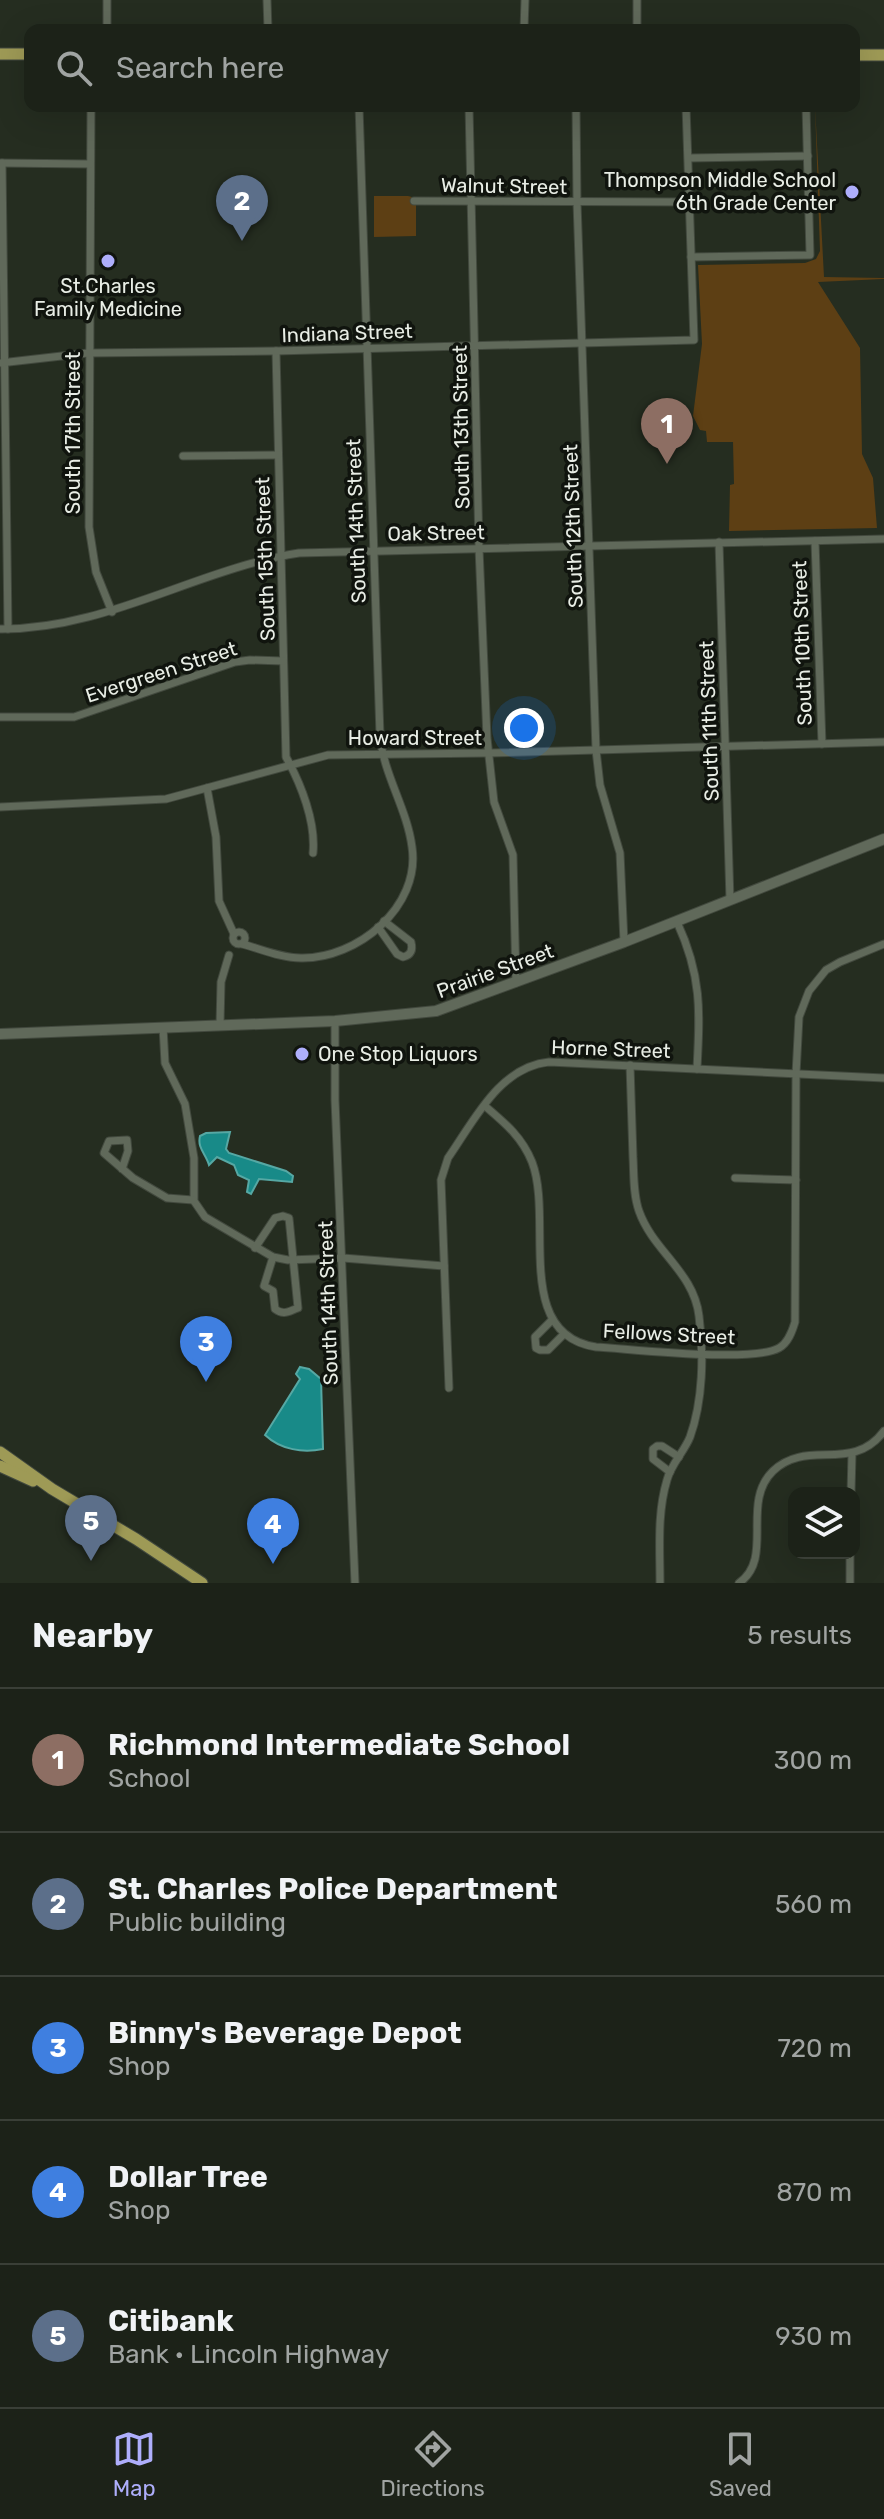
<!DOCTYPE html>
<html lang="en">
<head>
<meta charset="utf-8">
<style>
	body { margin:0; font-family:Rubik,sans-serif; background:#252a21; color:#f1f3f6 }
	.controls { position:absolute; right:24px; bottom:24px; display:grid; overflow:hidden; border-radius:16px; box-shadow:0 8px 32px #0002 }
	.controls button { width:72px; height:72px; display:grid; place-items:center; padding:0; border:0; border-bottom:2px solid #3a3f37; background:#1c2218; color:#f1f3f6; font:40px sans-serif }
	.you { position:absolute; left:524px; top:728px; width:28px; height:28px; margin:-20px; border:6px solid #fff; border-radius:50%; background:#1a73e8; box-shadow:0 0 0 12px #1a73e833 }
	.badge { display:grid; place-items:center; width:52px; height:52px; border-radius:50%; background:#aeaefb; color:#fff; font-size:26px; font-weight:700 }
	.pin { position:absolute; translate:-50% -66px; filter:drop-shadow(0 2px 4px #0008) }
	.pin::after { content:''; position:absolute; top:42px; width:28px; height:24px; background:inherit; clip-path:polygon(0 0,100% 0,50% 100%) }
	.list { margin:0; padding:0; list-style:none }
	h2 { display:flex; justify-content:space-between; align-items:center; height:104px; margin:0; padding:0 32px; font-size:34px }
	h2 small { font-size:26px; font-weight:400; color:#a0a4a2 }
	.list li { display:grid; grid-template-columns:52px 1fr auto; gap:24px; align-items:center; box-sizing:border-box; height:144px; padding:0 32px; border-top:2px solid #3a3f37 }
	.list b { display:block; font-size:30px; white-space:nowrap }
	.list p { margin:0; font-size:26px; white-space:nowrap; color:#a0a4a2 }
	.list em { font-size:26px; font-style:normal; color:#a0a4a2 }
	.icon { flex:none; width:44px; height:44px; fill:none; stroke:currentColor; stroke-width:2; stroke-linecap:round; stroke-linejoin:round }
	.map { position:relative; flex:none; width:884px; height:1583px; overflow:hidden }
	.search { position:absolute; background:#1c2218; box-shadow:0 8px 32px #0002; left:24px; right:24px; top:24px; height:88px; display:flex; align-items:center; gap:20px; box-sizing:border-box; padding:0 28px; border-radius:16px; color:#a0a4a2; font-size:30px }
	.sheet { height:824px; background:#1c2218 }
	nav { display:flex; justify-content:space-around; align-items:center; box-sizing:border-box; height:112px; border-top:2px solid #3a3f37; background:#1c2218; font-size:22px; color:#a0a4a2 }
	nav a { display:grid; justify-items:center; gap:4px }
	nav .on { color:#aeaefb }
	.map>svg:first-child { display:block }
	.green { fill:#5d3f14 }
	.water { fill:#188a88; stroke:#56a8a4; stroke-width:2 }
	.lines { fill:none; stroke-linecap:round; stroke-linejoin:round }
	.street-casing { stroke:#42493e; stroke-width:9 }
	.secondary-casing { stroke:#42493e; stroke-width:12 }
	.primary-casing { stroke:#42493e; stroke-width:13 }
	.street { stroke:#60695a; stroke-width:7 }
	.secondary { stroke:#60695a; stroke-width:10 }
	.primary { stroke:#9e9a56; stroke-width:11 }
	.poi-dot { fill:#aeaefb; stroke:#10140e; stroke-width:3 }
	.labels { text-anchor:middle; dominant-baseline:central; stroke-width:7; stroke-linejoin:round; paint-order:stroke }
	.poi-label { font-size:20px; fill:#e8ede5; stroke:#10140e; text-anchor:end }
	.street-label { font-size:20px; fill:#e8ede5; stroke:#10140e }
</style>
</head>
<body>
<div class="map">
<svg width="884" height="1583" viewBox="0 0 884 1583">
	<rect width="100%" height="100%" fill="#252d20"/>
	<g class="green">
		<polygon points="815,106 824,277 884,278 884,279 818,282 860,348 862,454 873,478 877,528 729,531 730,485 734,484 733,442 707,442 706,431 700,430 693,416 702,344 698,265 805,263 816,259 820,251"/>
		<polygon points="374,196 408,196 416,198 416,236 374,237"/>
	</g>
	<g class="water">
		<path d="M 230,1132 L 226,1149 L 229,1153 L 286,1171 L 293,1176 L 292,1182 L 259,1179 L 251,1194 L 247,1192 L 249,1180 L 238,1175 L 234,1165 L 217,1157 L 209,1165 C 206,1154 197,1148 200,1136 L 206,1133 Z"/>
		<path d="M 300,1367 L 309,1369 L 321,1379 L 323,1449 C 303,1453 281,1450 265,1435 L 300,1379 L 296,1374 Z"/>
	</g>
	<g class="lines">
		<defs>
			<g id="street">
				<polyline points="267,0 268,30"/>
				<polyline points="107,30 107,0"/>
				<polyline points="524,30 525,0"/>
				<polyline points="637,30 637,0"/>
				<polyline points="91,106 89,527 96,572 112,612"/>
				<polyline points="469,106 479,548 487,738 494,802 513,855 516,983"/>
				<polyline points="576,106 577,202 596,750 600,785 620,853 624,942"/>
				<polyline points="689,158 808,156"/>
				<polyline points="0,163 90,164"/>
				<polyline points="2,163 8,629"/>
				<polyline points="414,201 689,202"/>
				<polyline points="691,257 810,255 806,106"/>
				<path d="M 276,351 L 286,757 C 301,784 316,822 313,853"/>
				<polyline points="0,363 88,353 276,351 694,340 686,106"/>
				<polyline points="183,456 278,455"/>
				<polyline points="815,541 822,744"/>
				<polyline points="719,542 730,900"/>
				<path d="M 0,629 C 106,630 196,569 299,553 L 884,539"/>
				<polyline points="0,717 74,717 235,662 250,660 283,661"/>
				<polyline points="207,788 216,837 219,901 234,934"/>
				<polyline points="0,807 166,799 328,755 489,753 884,742"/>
				<path d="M 677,922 C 702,976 700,1011 697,1069"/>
				<path d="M 378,927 L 397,954 L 403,957 C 411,955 413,950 411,942 L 384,921"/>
				<circle cx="239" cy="938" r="6"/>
				<path d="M 242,944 C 261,949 281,958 301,958 C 357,959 421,907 412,847 C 407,808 383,774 380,735 L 359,106"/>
				<polyline points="335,1021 335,1100 355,1583"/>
				<polyline points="220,1025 221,982 229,955"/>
				<polyline points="163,1027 165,1063 185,1104 194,1158 194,1201 205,1217 273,1257 288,1260 343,1258 444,1266"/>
				<path d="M 630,1065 C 631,1095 632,1126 633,1157 C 634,1174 633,1194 639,1211 C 653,1251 694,1272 699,1316 C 704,1354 703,1401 690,1437 C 684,1452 671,1464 667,1480 C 657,1513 660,1548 660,1583"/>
				<path d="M 485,1106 C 505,1123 522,1137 532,1162 C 554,1219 512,1334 596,1347 C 632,1349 752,1363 779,1348 C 788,1343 792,1332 795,1322 L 796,1074 L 799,1017 L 809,991 L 826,970 L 840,962 L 884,944"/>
				<polyline points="122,1169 128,1151 127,1140 109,1141 104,1153 133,1178 167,1198 193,1200"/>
				<polyline points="735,1178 796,1180"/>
				<path d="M 255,1248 L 275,1218 L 283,1216 L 289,1218 L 298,1308 C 289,1311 284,1316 275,1309 L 273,1291 L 264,1286 L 273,1257"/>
				<polyline points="552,1320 535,1337 536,1348 540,1350 548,1350 564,1334"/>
				<path d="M 449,1388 L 441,1180 L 448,1158 C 474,1121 499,1067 549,1062 L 884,1078"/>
				<polyline points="670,1472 653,1459 653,1449 657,1446 662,1446 679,1457"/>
				<polyline points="851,1493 852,1454"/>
				<polyline points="850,1553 850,1583"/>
				<path d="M 739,1583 C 775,1558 740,1503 773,1471 C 807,1438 852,1474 884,1431"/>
			</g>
			<polyline id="secondary" points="0,1034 335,1021 436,1011 624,942 884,839"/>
			<g id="primary">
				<polyline points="0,54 30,54"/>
				<polyline points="854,55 884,55"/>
				<polyline points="0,1452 52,1489 136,1539 202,1583"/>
				<polyline points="0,1466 33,1481"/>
			</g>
		</defs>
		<use href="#street" class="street-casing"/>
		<use href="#secondary" class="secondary-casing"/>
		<use href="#primary" class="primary-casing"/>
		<use href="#street" class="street"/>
		<use href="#secondary" class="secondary"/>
		<use href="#primary" class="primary"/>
	</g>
	<g class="poi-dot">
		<circle cx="852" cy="192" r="8"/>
		<circle cx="108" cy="261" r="8"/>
		<circle cx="302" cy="1054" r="8"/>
	</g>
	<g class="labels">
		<g class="poi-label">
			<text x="836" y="180">Thompson Middle School<tspan x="836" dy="23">6th Grade Center</tspan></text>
			<text x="108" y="286" text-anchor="middle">St.Charles<tspan x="108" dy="23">Family Medicine</tspan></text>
			<text x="318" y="1054" text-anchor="start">One Stop Liquors</text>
		</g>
		<g class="street-label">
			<text transform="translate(504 186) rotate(1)">Walnut Street</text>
			<text transform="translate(347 333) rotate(-2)">Indiana Street</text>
			<text transform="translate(461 427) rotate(-91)">South 13th Street</text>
			<text transform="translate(73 433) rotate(-90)">South 17th Street</text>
			<text transform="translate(356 521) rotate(-92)">South 14th Street</text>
			<text transform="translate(573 526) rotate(-92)">South 12th Street</text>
			<text transform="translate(436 533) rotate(-1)">Oak Street</text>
			<text transform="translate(265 559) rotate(-92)">South 15th Street</text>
			<text transform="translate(802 643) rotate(-92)">South 10th Street</text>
			<text transform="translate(161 672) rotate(-18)">Evergreen Street</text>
			<text transform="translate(709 721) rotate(-92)">South 11th Street</text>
			<text x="415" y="738">Howard Street</text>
			<text transform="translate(495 971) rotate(-20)">Prairie Street</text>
			<text transform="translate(611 1049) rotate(2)">Horne Street</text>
			<text transform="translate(328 1303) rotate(-92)">South 14th Street</text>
			<text transform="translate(669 1334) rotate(3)">Fellows Street</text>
		</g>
	</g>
</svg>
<div class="controls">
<button><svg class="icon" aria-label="layers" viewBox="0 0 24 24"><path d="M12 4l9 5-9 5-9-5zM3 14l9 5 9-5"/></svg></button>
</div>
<div class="you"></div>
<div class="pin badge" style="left:667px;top:464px;background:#8d6e63">1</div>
<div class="pin badge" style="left:242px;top:241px;background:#5c6f8a">2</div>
<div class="pin badge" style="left:206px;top:1382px;background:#3f7fe0">3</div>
<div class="pin badge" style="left:273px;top:1564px;background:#3f7fe0">4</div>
<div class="pin badge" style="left:91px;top:1561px;background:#5c6f8a">5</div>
<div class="search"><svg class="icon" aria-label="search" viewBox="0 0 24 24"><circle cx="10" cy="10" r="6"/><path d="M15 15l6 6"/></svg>Search here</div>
</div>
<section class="sheet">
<h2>Nearby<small>5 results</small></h2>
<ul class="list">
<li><span class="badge" style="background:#8d6e63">1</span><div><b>Richmond Intermediate School</b><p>School</p></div><em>300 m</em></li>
<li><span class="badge" style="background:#5c6f8a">2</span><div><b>St. Charles Police Department</b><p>Public building</p></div><em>560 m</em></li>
<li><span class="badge" style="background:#3f7fe0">3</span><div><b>Binny's Beverage Depot</b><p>Shop</p></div><em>720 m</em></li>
<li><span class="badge" style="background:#3f7fe0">4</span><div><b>Dollar Tree</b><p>Shop</p></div><em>870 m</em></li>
<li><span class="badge" style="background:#5c6f8a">5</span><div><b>Citibank</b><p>Bank · Lincoln Highway</p></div><em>930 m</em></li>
</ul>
</section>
<nav>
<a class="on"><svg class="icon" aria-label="map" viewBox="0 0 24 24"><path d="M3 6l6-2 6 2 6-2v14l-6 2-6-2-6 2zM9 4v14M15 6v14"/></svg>Map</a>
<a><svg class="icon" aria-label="directions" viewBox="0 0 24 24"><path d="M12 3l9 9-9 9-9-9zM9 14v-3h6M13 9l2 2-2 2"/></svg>Directions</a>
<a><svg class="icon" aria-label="saved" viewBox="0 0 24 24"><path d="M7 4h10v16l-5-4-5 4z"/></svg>Saved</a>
</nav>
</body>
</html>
